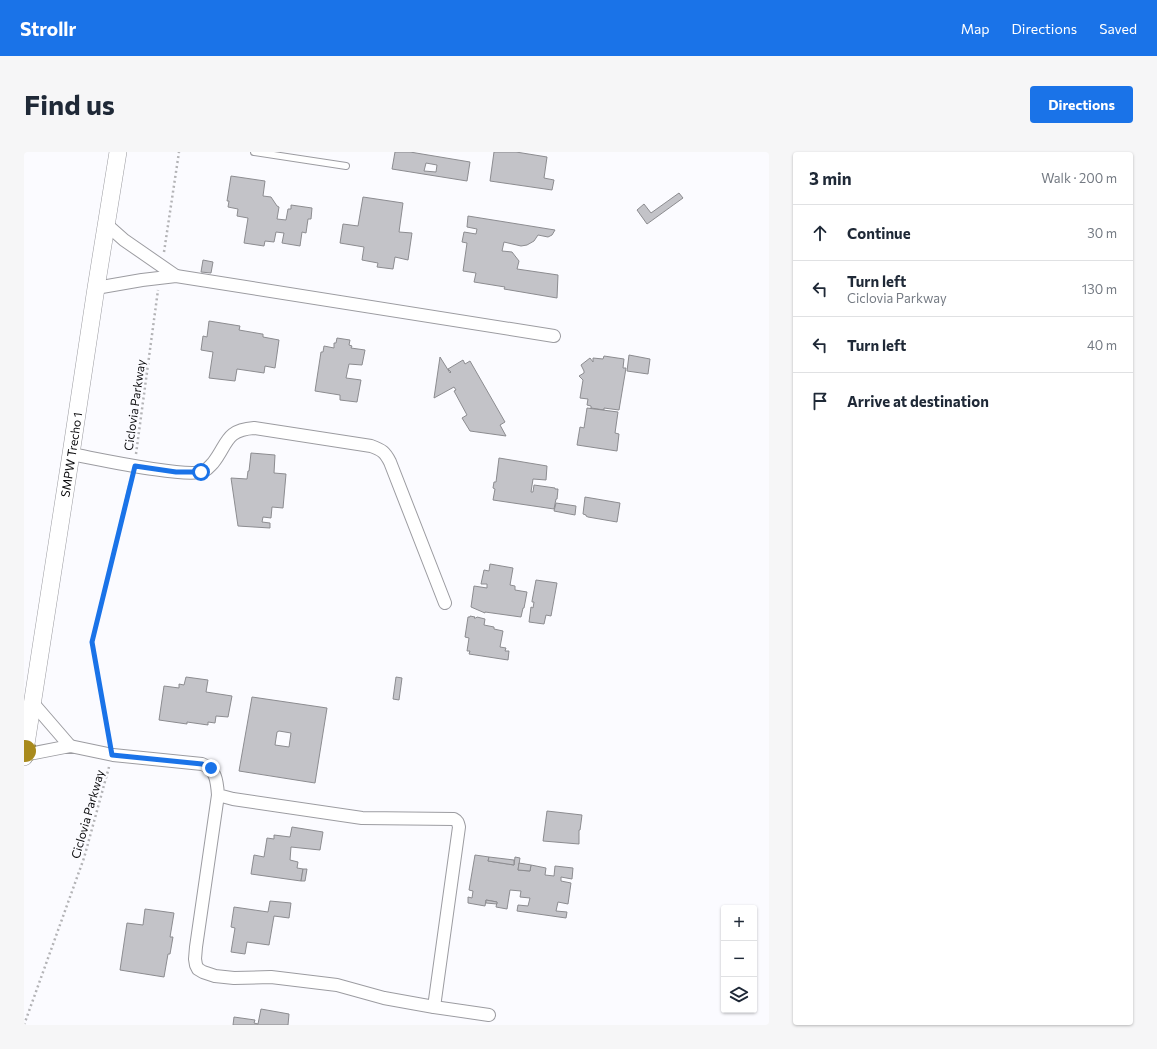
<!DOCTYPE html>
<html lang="en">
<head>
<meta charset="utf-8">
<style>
	body { margin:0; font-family:Commissioner,sans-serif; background:#f6f6f7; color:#1f2937 }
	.controls { position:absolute; right:12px; bottom:12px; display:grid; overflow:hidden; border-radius:4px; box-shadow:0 1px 3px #0004 }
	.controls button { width:36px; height:36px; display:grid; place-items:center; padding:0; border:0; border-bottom:1px solid #e0e1e3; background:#fff; color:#1f2937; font:20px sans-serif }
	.stop { position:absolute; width:12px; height:12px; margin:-9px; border:3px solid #1a73e8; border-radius:50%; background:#fff }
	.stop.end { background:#1a73e8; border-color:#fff; box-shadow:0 1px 4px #0008 }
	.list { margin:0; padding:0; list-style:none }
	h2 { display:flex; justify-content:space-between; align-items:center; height:52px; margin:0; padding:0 16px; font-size:17px }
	h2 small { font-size:13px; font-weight:400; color:#747a83 }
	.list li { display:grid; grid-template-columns:26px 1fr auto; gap:12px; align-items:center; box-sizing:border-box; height:56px; padding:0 16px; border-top:1px solid #e0e1e3 }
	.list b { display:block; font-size:15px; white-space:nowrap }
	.list p { margin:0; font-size:13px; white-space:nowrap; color:#747a83 }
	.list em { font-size:13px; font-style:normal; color:#747a83 }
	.icon { flex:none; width:22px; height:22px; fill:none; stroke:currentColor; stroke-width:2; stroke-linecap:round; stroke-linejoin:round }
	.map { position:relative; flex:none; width:745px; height:873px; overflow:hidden; border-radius:4px }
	header { display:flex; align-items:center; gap:24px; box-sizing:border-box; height:56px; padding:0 20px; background:#1a73e8; color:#fff }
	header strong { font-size:19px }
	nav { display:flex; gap:22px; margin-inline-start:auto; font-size:14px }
	.intro { display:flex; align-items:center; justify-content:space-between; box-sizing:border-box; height:96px; padding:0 24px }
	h1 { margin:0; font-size:28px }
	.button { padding:10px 18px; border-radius:4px; background:#1a73e8; color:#fff; font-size:14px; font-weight:700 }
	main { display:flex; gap:24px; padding:0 24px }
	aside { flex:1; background:#fff; border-radius:4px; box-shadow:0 1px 3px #0004 }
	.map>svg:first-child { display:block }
	.building { fill:#c3c3c8; stroke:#8c8c90; fill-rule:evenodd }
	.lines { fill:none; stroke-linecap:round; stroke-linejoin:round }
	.lane-casing { stroke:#9c9ca1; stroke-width:8 }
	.street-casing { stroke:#9c9ca1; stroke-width:14 }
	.secondary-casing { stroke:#9c9ca1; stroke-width:18 }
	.highway-casing { stroke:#715e17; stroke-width:24 }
	.path { stroke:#b3b3b6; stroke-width:2.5; stroke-dasharray:2 3; stroke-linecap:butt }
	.lane { stroke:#fff; stroke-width:6 }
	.street { stroke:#fff; stroke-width:12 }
	.secondary { stroke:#fff; stroke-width:17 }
	.highway { stroke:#a88a1c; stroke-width:22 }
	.route { stroke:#1a73e8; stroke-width:5 }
	.labels { text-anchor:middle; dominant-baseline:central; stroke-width:3.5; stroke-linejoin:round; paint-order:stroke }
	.street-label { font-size:12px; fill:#0b0b0d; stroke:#fbfbff }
</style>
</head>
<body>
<header>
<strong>Strollr</strong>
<nav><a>Map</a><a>Directions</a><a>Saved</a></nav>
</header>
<div class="intro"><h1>Find us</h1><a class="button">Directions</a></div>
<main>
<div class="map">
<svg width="745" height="873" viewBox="0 0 745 873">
	<rect width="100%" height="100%" fill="#fbfbff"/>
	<g class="building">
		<path d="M 371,0 L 386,0 L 446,10 L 443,29 L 368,17 ZM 402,11 L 413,13 L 412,20 L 400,19 Z"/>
		<polygon points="470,0 492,0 523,5 520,26 530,28 528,38 466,29"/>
		<polygon points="207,24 241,29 239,44 247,45 253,54 255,55 253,67 262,68 264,57 267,57 267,53 288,56 287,67 284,67 282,81 278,80 276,94 258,91 260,81 252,80 250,90 241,89 240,94 220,91 224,66 213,64 214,57 204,55 205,49 203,49"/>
		<polygon points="655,41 659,46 623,72 613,58 620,52 627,61"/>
		<polygon points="339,45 379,51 375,80 388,81 384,108 371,105 369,117 353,115 354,111 338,108 340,95 316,91 319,72 334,74"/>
		<polygon points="444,64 531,78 528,83 524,85 514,83 510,89 503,93 497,94 480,90 478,99 488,100 495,109 493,117 534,123 533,146 480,137 481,135 450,130 452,121 439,119 443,91 438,90 440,80 452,82 453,77 443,75"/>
		<polygon points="179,108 189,110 187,121 177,120"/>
		<polygon points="185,169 216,174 215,178 238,182 239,182 239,185 255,188 251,216 241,214 240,221 213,217 211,229 185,226 189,200 177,198 179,184 183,185"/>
		<polygon points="313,186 326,188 325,193 328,194 327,196 341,198 338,213 325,212 322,226 337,228 333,250 316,248 316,243 291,239 297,200 299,200 300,194 310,196 310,191 312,191"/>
		<polygon points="605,203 626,207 624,222 603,219"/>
		<polygon points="580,204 600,207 599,216 602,216 595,258 580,256 580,258 567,256 567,254 563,253 564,247 556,246 559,228 555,224 560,221 560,219 557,213 566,206 569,210 569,206 579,207"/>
		<polygon points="416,205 426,221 427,220 424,217 439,208 441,212 446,209 481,270 476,273 482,284 446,279 438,266 443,263 430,239 432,238 430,235 410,246"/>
		<polygon points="563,256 594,260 591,281 595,282 593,299 553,293 556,275 560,276"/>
		<polygon points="227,301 251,303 250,321 262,322 259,356 248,355 247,366 239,365 238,370 246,371 246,376 214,374 207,326 223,327 224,319 225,319"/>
		<polygon points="475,306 523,314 522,328 509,327 507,340 509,340 510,333 531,336 531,337 534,337 533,347 532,347 530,357 469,348 471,337 469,336 470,330 472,330"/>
		<polygon points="561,345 596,351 593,370 564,365 562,364 562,363 559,362"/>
		<polygon points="532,351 552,354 551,363 530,359"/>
		<polygon points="466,412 489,416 486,433 491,434 491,438 503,440 500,456 499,456 497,465 461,460 461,461 447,455 450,434 463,436 463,432 457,432 460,418 465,419"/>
		<polygon points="512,428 533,431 527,464 522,463 520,472 505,470 507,455 509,456 510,450 508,450 508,449"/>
		<polygon points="446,464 451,465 450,466 452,466 453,465 461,467 460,473 470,475 470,477 479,479 476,495 482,496 481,499 485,499 484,508 445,502 446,499 443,499 445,486 441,485 444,465 446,465"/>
		<polygon points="162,525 184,528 182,540 208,544 204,565 192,564 191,571 184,570 184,573 163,570 163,572 135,568 140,534 155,536 155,532 160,533"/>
		<polygon points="372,525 378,526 375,548 369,547"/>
		<path d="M 228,545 L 303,556 L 291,631 L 215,619 ZM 255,579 L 267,581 L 265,595 L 251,593 L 253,580 Z"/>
		<polygon points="523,659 558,663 556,678 555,678 555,692 519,689"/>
		<polygon points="268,675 299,680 296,698 267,695 266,708 274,710 273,716 279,717 277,729 227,722 230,703 240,705 243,686 250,687 250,683 266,685"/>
		<polygon points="451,703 465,705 464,709 490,713 491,705 496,706 494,718 506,719 507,713 522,716 521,723 530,724 531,714 549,716 548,727 537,725 537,729 547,731 544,752 534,750 532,759 543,760 542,766 493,759 494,753 504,754 506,746 496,745 497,739 486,738 483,757 472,755 473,750 462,748 461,754 444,751 444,745 448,746 449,739 445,738"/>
		<polygon points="465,705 490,708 490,713 464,709"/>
		<polygon points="495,711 507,713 506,719 494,718"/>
		<polygon points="279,717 283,717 281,729 277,729"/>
		<polygon points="462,748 473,750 473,752 462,751"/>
		<polygon points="246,749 267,751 265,766 250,764 245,793 223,790 221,802 207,800 211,776 207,775 210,755 244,760"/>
		<polygon points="121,757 150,761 146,785 149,785 146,802 144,802 140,825 96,818 103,771 119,773"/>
		<polygon points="237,857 265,862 264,873 209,873 210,865 231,868 230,871 234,872"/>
	</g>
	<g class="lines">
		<defs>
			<polyline id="lane" points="230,0 322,14"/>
			<g id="street">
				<polyline points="82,72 100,88 152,124"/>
				<polyline points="72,136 118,128 152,124 530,184"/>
				<path d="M 47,302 C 70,306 164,327 180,319 C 184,317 186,314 189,311 C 204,292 201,278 230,276 L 347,294 C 358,298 361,300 366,310 L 421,451"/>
				<polyline points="8,550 46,594"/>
				<path d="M 0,603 L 46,594 L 89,603 L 178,612 C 192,617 193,629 194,643 L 209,647 L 338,666 L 430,667 C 434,669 434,671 435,675 L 410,855"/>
				<polyline points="194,643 172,795 171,807 172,813 174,817 179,820 191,824 210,826 247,825 313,833 360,846 410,855 465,863"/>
			</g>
			<g id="secondary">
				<path id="s1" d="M 0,605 L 47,302 L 72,136 L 94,0"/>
			</g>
			<polyline id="highway" points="0,599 1,599"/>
		</defs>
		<use href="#lane" class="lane-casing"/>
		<use href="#street" class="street-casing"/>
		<use href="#secondary" class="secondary-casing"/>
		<use href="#highway" class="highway-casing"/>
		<g class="path">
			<polyline points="140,100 155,0"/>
			<polyline points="112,302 134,138"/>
			<polyline points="86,589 68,491 107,326"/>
			<polyline points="0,873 60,706 85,615"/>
		</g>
		<use href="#lane" class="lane"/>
		<use href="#street" class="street"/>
		<use href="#secondary" class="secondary"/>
		<use href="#highway" class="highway"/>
	</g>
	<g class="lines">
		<polyline class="route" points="177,320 152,320 111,314 68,490 88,603 178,612 187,616"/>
	</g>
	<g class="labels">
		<g class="street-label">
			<text transform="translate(110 253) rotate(-82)">Ciclovia Parkway</text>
			<text stroke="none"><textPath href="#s1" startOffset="306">SMPW Trecho 1</textPath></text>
			<text transform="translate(63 662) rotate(-74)">Ciclovia Parkway</text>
		</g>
	</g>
</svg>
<div class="controls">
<button>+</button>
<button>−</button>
<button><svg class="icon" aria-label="layers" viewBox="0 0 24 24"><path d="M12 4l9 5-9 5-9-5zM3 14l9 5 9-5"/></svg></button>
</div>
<div class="stop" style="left:177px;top:320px"></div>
<div class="stop end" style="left:187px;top:616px"></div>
</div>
<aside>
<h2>3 min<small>Walk · 200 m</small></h2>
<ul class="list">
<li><svg class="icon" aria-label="ahead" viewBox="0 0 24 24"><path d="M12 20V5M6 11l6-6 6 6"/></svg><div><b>Continue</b></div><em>30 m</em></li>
<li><svg class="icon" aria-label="left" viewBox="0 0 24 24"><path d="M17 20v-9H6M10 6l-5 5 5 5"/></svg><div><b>Turn left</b><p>Ciclovia Parkway</p></div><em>130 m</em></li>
<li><svg class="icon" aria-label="left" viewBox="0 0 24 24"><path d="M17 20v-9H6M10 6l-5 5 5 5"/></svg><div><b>Turn left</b></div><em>40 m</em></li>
<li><svg class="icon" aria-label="arrive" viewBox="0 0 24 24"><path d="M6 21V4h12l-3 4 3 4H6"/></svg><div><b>Arrive at destination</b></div></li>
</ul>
</aside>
</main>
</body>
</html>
